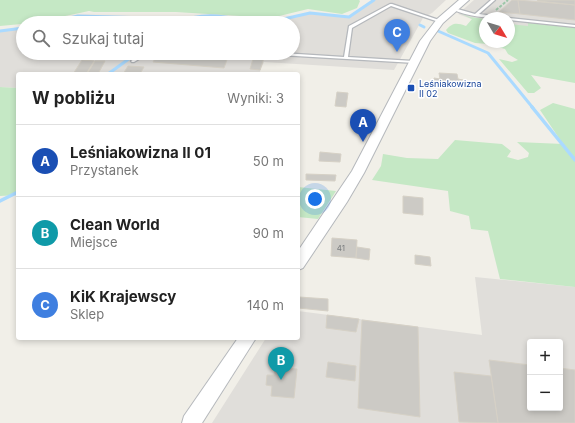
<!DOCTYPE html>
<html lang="pl">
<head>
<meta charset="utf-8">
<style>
	body { margin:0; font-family:Inter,sans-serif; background:#f2f2f2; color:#222 }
	.controls { position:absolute; right:12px; bottom:12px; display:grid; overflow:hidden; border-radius:4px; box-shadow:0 2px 6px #0003 }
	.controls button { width:36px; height:36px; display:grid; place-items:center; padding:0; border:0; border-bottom:1px solid #e0e0e0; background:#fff; color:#222; font:20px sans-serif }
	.compass { position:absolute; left:479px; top:12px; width:36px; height:36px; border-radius:50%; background:#fff; box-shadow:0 2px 6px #0003; rotate:128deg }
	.you { position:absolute; left:315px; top:199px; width:14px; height:14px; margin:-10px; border:3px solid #fff; border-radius:50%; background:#1a73e8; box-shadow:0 0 0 6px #1a73e833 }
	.badge { display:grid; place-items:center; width:26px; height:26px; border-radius:50%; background:#111827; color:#fff; font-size:13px; font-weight:700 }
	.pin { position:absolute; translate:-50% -33px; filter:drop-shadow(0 1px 2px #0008) }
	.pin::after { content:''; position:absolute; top:21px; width:14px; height:12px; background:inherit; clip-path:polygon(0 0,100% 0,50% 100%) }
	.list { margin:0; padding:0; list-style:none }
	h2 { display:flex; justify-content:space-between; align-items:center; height:52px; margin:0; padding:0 16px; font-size:17px }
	h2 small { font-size:13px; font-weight:400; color:#767676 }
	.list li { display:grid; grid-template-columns:26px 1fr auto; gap:12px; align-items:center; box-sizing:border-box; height:72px; padding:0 16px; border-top:1px solid #e0e0e0 }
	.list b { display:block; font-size:15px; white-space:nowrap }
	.list p { margin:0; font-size:13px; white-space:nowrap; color:#767676 }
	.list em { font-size:13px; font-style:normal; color:#767676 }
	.icon { flex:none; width:22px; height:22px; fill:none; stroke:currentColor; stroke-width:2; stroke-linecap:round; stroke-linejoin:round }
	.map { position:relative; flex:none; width:575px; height:423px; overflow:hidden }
	.search { position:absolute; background:#fff; box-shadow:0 2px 6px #0003; left:16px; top:16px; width:284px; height:44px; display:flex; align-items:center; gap:10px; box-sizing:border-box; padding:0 14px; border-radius:22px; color:#767676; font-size:15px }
	.panel { position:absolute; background:#fff; box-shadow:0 2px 6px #0003; left:16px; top:72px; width:284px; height:268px; border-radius:4px }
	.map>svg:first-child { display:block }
	.industrial { fill:#e0deda; fill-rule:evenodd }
	.green { fill:#c5e8c5 }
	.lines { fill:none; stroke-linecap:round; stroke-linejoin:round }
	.stream-far1 { stroke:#aadaff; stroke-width:3 }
	.stream { stroke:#aadaff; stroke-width:3.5 }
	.building { fill:#cccac5; stroke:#d6d1c6 }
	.service-casing { stroke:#b5b8bc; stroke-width:2.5 }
	.tertiary-casing { stroke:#b5b8bc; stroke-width:2 }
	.path { stroke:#9cc7a9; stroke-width:2; stroke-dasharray:3 1.5; stroke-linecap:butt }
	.service { fill:#fff; fill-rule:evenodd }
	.tertiary { fill:#fff; fill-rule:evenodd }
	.transit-dot { fill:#1a4fb4; stroke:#fff; stroke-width:1.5 }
	.labels { text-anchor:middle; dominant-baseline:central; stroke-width:3; stroke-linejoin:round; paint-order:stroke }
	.number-label { font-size:8px; fill:#7a7d7f }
	.far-transit-label { font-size:9px; fill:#164399; stroke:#fff; text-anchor:start }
</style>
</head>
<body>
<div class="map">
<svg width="575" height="423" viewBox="0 0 575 423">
	<rect width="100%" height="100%" fill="#f1efe8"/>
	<g class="industrial">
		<polygon points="374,0 446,0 432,13 423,18 394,70 264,62 259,74 18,74 18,88 0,87 0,31 23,28 23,53 293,53 293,23 266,23 310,13 349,17"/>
		<polygon points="474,0 575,0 575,35 509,31 509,18 485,18 485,24 458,14"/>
		<polygon points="215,15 261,23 49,23 78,16 184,19 197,16"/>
		<path d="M 475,277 L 575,287 L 575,423 L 212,423 L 266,338 L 298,338 L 298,311 L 482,335 ZM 530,342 L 560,342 L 560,408 L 530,408 Z"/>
	</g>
	<g class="green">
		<polygon points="0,0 359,0 360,1 357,8 342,14 308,9 271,18 176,12 94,12 89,11 32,23 0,26"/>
		<path d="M 459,13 L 470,17 L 485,19 L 485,42 L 509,42 L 509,24 L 528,26 L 528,23 L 575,28 L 575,83 L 531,75 L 541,88 L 534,93 L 528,93 L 499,59 L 512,62 L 518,60 L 508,54 L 505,49 L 488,44 L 475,43 L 448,33 L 446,30 C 453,22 457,23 466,26 L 472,19 Z"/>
		<polygon points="0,87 18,88 18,195 0,196"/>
		<polygon points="553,103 575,109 575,287 500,279 488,231 471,229 469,216 450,211 448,191 372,180 381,166 383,154 407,158 438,159 455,140 502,144 511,151 507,157 518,160 528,157 529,153 517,142 563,144 540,110"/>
		<polygon points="298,187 336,191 318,219 298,217"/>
	</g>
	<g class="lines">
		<g class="stream-far1">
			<polyline points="49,23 78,16 184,19"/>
			<path d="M 179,23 C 206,9 233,19 261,23"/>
			<polyline points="266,23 310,13 349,17 374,0"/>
			<polyline points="420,25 424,27"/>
			<polyline points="0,31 23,28"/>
			<polyline points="438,31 488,53 533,108"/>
			<polyline points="108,74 137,53"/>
		</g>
		<g class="stream">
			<polyline points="532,107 575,160"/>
			<polyline points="0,201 18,192"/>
		</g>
	</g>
	<g class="building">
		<polygon points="512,0 518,0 520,14 499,12"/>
		<polygon points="518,0 575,5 575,20 520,14"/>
		<polygon points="537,0 575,0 575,5 538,1"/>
		<polygon points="158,53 215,53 229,54 224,68 153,62"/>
		<polygon points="251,57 264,58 260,70 250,69 253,59 250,59"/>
		<polygon points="82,60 94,61 86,74 73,74"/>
		<polygon points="95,61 105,61 98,74 87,74"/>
		<polygon points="128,66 144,67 140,74 123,74"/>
		<polygon points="439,73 457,74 458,79 463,80 463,85 434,83 434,78 440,79"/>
		<polygon points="337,92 348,93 346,107 335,106"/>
		<polygon points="320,152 341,154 340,162 319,161"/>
		<polygon points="306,174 336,175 335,181 306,180"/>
		<polygon points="403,196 423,198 423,215 403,213"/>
		<polygon points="332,238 357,240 356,258 331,256"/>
		<polygon points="357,247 370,249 369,260 356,258"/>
		<polygon points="415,255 430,257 431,266 415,264"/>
		<polygon points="299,297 328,299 328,311 298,308"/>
		<polygon points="327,315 359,319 356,332 326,328"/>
		<polygon points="362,320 418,327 420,417 358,408"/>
		<polygon points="489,360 530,365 530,408 560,408 560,368 575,370 575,423 498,423"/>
		<polygon points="328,362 356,366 355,381 326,377"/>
		<polygon points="275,367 297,369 294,398 271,396 272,386 266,385 267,375 274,375"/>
		<polygon points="454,372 491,376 498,423 459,422"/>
	</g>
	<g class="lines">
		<defs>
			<g id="service">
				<path d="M 491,0 L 495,0 L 479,14 L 502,17 L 504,18 C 487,18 467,17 452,9 L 454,8 L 475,14 Z"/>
				<polygon points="390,4 392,4 442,21 439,22 391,6 352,28 348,57 414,61 416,62 415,63 262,54 260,53 282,53 344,57 349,26"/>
				<polygon points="509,18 575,25 575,27 509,20"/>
				<polygon points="144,53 149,53 134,62 132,62 131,61"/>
			</g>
			<g id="tertiary">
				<polygon points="459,0 469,0 443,23 430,41 364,173 347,202 303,268 298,270 298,251 352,171 420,41 437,19"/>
				<polygon points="238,338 256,338 202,423 182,423 184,416"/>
			</g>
		</defs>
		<use href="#service" class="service-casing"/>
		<use href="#tertiary" class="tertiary-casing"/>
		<polyline class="path" points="496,10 508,0"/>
		<use href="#service" class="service"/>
		<use href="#tertiary" class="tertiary"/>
	</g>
	<rect class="transit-dot" x="407" y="84" width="8" height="8" rx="2"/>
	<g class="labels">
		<g class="number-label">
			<text x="341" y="248">41</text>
		</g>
		<g class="far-transit-label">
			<text x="419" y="83">Leśniakowizna<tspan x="419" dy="10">II 02</tspan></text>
		</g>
	</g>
</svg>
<div class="controls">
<button>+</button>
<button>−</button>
</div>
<svg class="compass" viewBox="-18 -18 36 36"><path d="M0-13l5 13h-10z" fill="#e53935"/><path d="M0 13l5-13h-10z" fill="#767676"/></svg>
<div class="you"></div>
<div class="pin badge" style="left:363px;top:142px;background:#1a4fb4">A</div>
<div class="pin badge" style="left:281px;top:380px;background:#0f9aa8">B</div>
<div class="pin badge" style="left:397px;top:52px;background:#3f7fe0">C</div>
<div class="search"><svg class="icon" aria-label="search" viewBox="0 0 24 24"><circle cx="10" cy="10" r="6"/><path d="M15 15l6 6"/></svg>Szukaj tutaj</div>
<section class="panel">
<h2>W pobliżu<small>Wyniki: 3</small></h2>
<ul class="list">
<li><span class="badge" style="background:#1a4fb4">A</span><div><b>Leśniakowizna II 01</b><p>Przystanek</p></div><em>50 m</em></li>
<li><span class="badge" style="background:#0f9aa8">B</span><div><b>Clean World</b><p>Miejsce</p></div><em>90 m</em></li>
<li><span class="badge" style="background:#3f7fe0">C</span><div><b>KiK Krajewscy</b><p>Sklep</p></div><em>140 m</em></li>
</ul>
</section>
</div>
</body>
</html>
